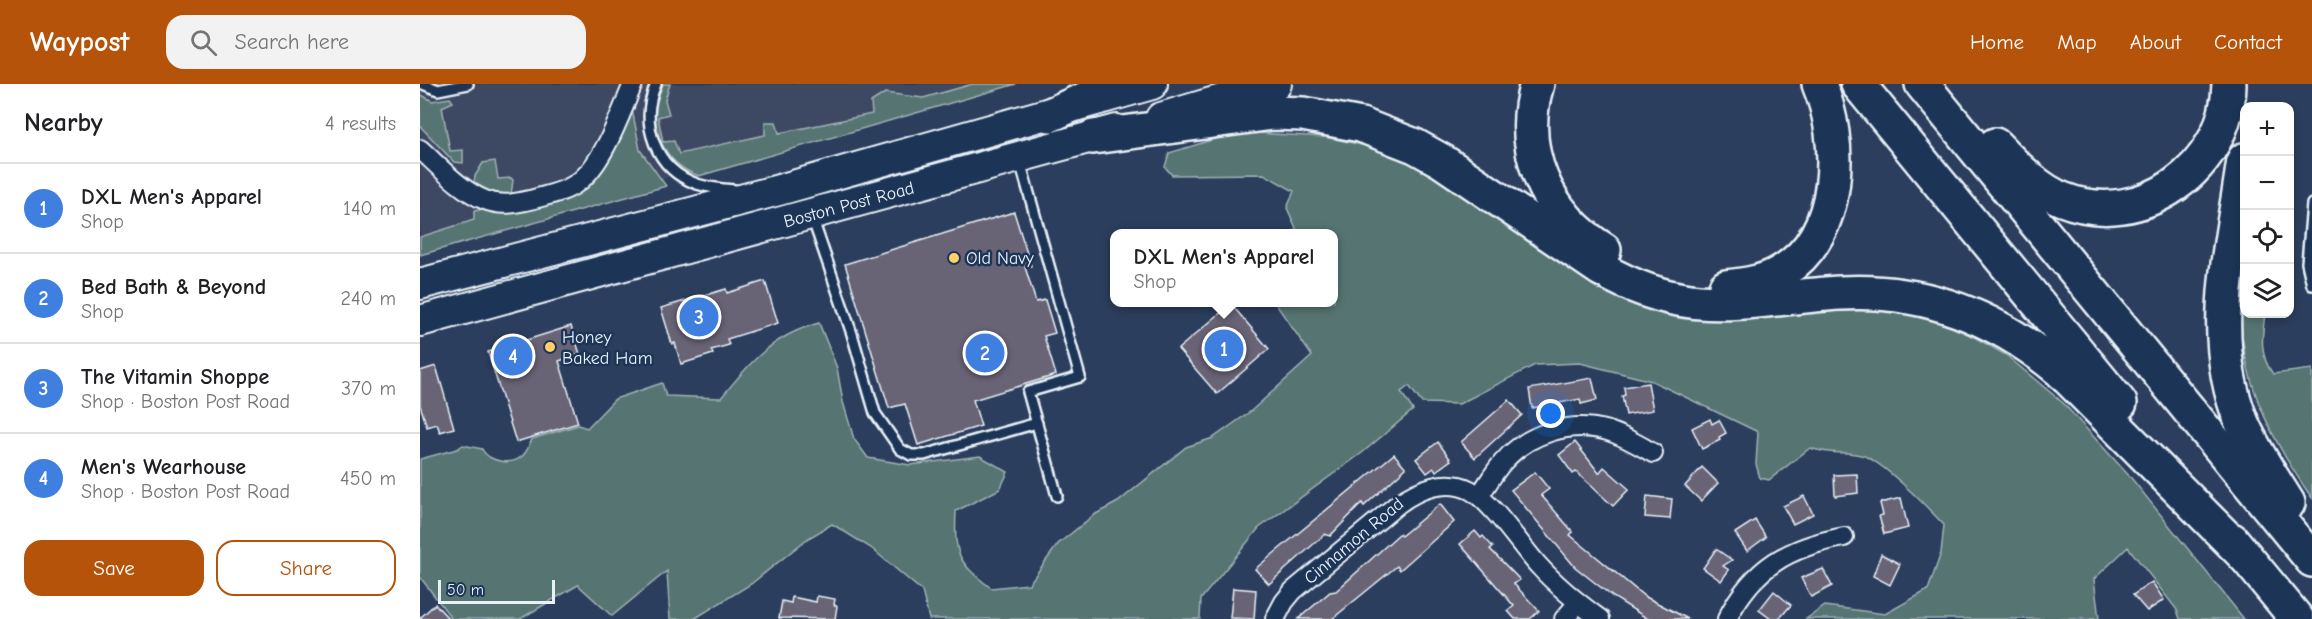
<!DOCTYPE html>
<html lang="en">
<head>
<meta charset="utf-8">
<style>
	body { margin:0; font-family:"Comic Neue",sans-serif; background:#f2f2f2; color:#202124 }
	.controls { position:absolute; right:18px; top:18px; display:grid; overflow:hidden; border-radius:12px; box-shadow:0 3px 9px #0003 }
	.controls button { width:54px; height:54px; display:grid; place-items:center; padding:0; border:0; border-bottom:2px solid #e0e0e0; background:#fff; color:#202124; font:30px sans-serif }
	.scale { position:absolute; left:18px; bottom:15px; width:117px; box-sizing:border-box; padding-left:6px; border:3px solid #e8f1f8; border-top:0; font-size:16px; line-height:21px; white-space:nowrap; color:#e8f1f8; -webkit-text-stroke:4px #1d3557; paint-order:stroke }
	.you { position:absolute; left:1131px; top:330px; width:21px; height:21px; margin:-15px; border:4px solid #fff; border-radius:50%; background:#1a73e8; box-shadow:0 0 0 9px #1a73e833 }
	.badge { display:grid; place-items:center; width:39px; height:39px; border-radius:50%; background:#b45309; color:#fff; font-size:20px; font-weight:700 }
	.pin { position:absolute; translate:-50% -50%; border:3px solid #fff; box-shadow:0 2px 6px #0006 }
	.popup { position:absolute; left:690px; top:145px; width:228px; height:78px; box-sizing:border-box; display:grid; place-content:center; border-radius:12px; background:#fff; filter:drop-shadow(0 2px 4px #0005); font-size:20px; white-space:nowrap; color:#757577 }
	.popup b { font-size:22px; color:#202124 }
	.popup::after { content:''; position:absolute; left:50%; top:100%; margin-left:-12px; border:12px solid transparent; border-top-color:#fff }
	.list { margin:0; padding:0; list-style:none }
	h2 { display:flex; justify-content:space-between; align-items:center; height:78px; margin:0; padding:0 24px; font-size:26px }
	h2 small { font-size:20px; font-weight:400; color:#757577 }
	.list li { display:grid; grid-template-columns:39px 1fr auto; gap:18px; align-items:center; box-sizing:border-box; height:90px; padding:0 24px; border-top:2px solid #e0e0e0 }
	.list b { display:block; font-size:22px; white-space:nowrap }
	.list p { margin:0; font-size:20px; white-space:nowrap; color:#757577 }
	.list em { font-size:20px; font-style:normal; color:#757577 }
	.actions { display:flex; gap:12px; padding:18px 24px }
	.actions a { flex:1; padding:14px 0; border:2px solid #b45309; border-radius:18px; text-align:center; font-size:21px; color:#b45309 }
	.actions .main { background:#b45309; color:#fff }
	.icon { flex:none; width:33px; height:33px; fill:none; stroke:currentColor; stroke-width:2; stroke-linecap:round; stroke-linejoin:round }
	.map { position:relative; flex:none; width:1892px; height:535px; overflow:hidden }
	header { display:flex; align-items:center; gap:36px; box-sizing:border-box; height:84px; padding:0 30px; background:#b45309; color:#fff }
	header strong { font-size:28px }
	nav { display:flex; gap:33px; margin-inline-start:auto; font-size:21px }
	.search { width:420px; height:54px; background:#f2f2f2; display:flex; align-items:center; gap:15px; box-sizing:border-box; padding:0 21px; border-radius:18px; color:#757577; font-size:22px }
	main { display:flex }
	aside { flex:1; background:#fff }
	.map>svg:first-child { display:block }
	.built { fill:#3e4964 }
	.green { fill:#577472; stroke:#a0b2b5; stroke-width:1.5 }
	.building { fill:#696476; stroke:#e8f1f8; stroke-width:1.5 }
	.lines { fill:none; stroke-linecap:round; stroke-linejoin:round }
	.service-casing { stroke:#e8f1f8; stroke-width:14 }
	.minor-casing { stroke:#e8f1f8; stroke-width:22 }
	.primary-casing { stroke:#e8f1f8; stroke-width:34 }
	.motorway-casing { stroke:#e8f1f8; stroke-width:38 }
	.service { stroke:#1d3557; stroke-width:9 }
	.minor { stroke:#1d3557; stroke-width:18 }
	.primary { stroke:#1d3557; stroke-width:30 }
	.motorway { stroke:#1d3557; stroke-width:33 }
	.poi-dot { fill:#ffd166; stroke:#1d3557; stroke-width:2 }
	.labels { text-anchor:middle; dominant-baseline:central; stroke-width:5; stroke-linejoin:round; paint-order:stroke }
	.street-label { font-size:18px; fill:#e8f1f8; stroke:#1d3557 }
	.poi-label { font-size:18px; fill:#e8f1f8; stroke:#1d3557; text-anchor:start }
</style>
</head>
<body>
<header>
<strong>Waypost</strong>
<div class="search"><svg class="icon" aria-label="search" viewBox="0 0 24 24"><circle cx="10" cy="10" r="6"/><path d="M15 15l6 6"/></svg>Search here</div>
<nav><a>Home</a><a>Map</a><a>About</a><a>Contact</a></nav>
</header>
<main>
<aside>
<h2>Nearby<small>4 results</small></h2>
<ul class="list">
<li><span class="badge" style="background:#3f7fe0">1</span><div><b>DXL Men's Apparel</b><p>Shop</p></div><em>140 m</em></li>
<li><span class="badge" style="background:#3f7fe0">2</span><div><b>Bed Bath &amp; Beyond</b><p>Shop</p></div><em>240 m</em></li>
<li><span class="badge" style="background:#3f7fe0">3</span><div><b>The Vitamin Shoppe</b><p>Shop · Boston Post Road</p></div><em>370 m</em></li>
<li><span class="badge" style="background:#3f7fe0">4</span><div><b>Men's Wearhouse</b><p>Shop · Boston Post Road</p></div><em>450 m</em></li>
</ul>
<div class="actions"><a class="main">Save</a><a>Share</a></div>
</aside>
<div class="map">
<svg width="1892" height="535" viewBox="0 0 1892 535">
	<rect width="100%" height="100%" fill="#2c3e5d"/>
	<filter id="ink" filterUnits="userSpaceOnUse"><feTurbulence type="fractalNoise" baseFrequency=".0167" numOctaves="2"/><feDisplacementMap in="SourceGraphic" scale="12" xChannelSelector="R" yChannelSelector="G"/><feConvolveMatrix kernelMatrix="1 2 1 2 8 2 1 2 1" color-interpolation-filters="sRGB"/></filter>
	<g filter="url(#ink)">
		<polygon class="built" points="0,0 567,0 0,166"/>
		<g class="green">
			<path d="M 243,0 L 250,0 L 245,16 L 249,30 L 238,33 L 243,58 L 254,57 L 259,70 L 345,51 L 345,38 L 356,38 L 359,49 L 452,30 L 451,18 L 465,9 L 503,14 L 553,0 L 596,0 L 279,92 C 240,78 225,36 243,0 Z"/>
			<polygon points="0,10 12,17 30,14 33,18 22,23 30,67 43,66 43,79 34,78 0,42"/>
			<polygon points="212,25 220,66 246,102 0,171 0,153 54,136 54,127 65,125 92,129 150,113"/>
			<path d="M 818,48 L 905,53 L 961,65 L 989,78 L 1063,123 L 1186,209 L 1260,232 L 1339,235 L 1398,228 L 1469,225 L 1530,242 L 1556,254 L 1586,271 L 1643,319 L 1712,395 L 1824,535 L 1760,535 L 1757,526 L 1708,463 L 1674,495 L 1679,535 L 1386,535 L 1405,522 L 1465,530 L 1508,506 L 1521,469 L 1524,441 C 1509,425 1461,375 1441,371 C 1423,367 1410,371 1390,364 L 1349,396 L 1340,394 L 1336,380 L 1338,348 L 1232,297 L 1160,279 L 1115,281 L 1039,320 L 1002,319 L 989,302 L 981,308 L 993,326 L 942,369 L 839,444 L 781,515 L 780,535 L 509,535 L 502,507 L 451,464 L 412,440 L 387,455 L 331,500 L 274,535 L 250,535 L 247,487 L 192,532 L 158,501 L 100,535 L 32,535 L 0,493 L 0,375 L 37,365 L 43,361 L 62,365 C 69,379 95,383 105,369 C 108,365 110,359 112,355 L 158,341 L 167,344 L 195,315 L 242,299 L 246,312 L 301,314 C 330,278 353,251 399,239 L 417,284 L 423,318 L 434,355 L 448,374 L 490,381 L 560,372 L 588,388 L 580,405 L 536,427 C 534,470 537,478 571,504 L 609,500 L 638,460 L 674,431 L 698,418 L 766,363 L 793,354 L 831,327 L 892,272 L 855,219 L 914,218 L 914,150 L 873,149 L 876,144 L 867,124 L 874,107 L 844,90 L 752,91 L 745,83 L 749,69 Z"/>
			<polygon points="75,77 78,95 91,94 93,96 91,111 69,108 54,99 55,92 63,79"/>
			<path d="M 1824,187 L 1824,230 L 1845,230 C 1842,251 1839,272 1853,290 L 1892,285 L 1892,414 C 1854,360 1825,305 1821,238 C 1820,221 1823,203 1824,187 Z"/>
		</g>
		<g class="building">
			<polygon points="594,128 611,182 605,183 616,218 625,216 635,249 624,252 636,291 553,316 561,342 498,361 485,320 469,324 425,180"/>
			<polygon points="345,197 358,239 307,255 309,261 291,266 293,270 261,280 255,259 252,260 241,224 306,205 307,209"/>
			<polygon points="811,220 849,265 797,310 758,265"/>
			<polygon points="151,242 160,270 139,277 158,339 96,358 68,268"/>
			<polygon points="16,282 34,344 20,348 17,340 7,343 0,321 0,287"/>
			<polygon points="1172,294 1177,316 1161,320 1160,315 1112,324 1109,305"/>
			<polygon points="1228,299 1233,326 1206,331 1202,312 1205,311 1204,303"/>
			<polygon points="1089,316 1102,331 1055,374 1041,358"/>
			<polygon points="1290,335 1292,340 1299,336 1306,349 1299,353 1300,356 1282,365 1272,344"/>
			<polygon points="1018,358 1031,376 1016,387 1014,384 1007,389 996,375"/>
			<polygon points="1155,358 1179,389 1184,383 1209,405 1193,422 1156,388 1153,390 1139,371"/>
			<polygon points="974,370 986,384 944,422 942,419 910,452 905,450 849,500 835,485"/>
			<polygon points="1282,383 1298,399 1281,417 1265,402"/>
			<polygon points="1115,388 1129,405 1121,411 1153,448 1150,451 1224,512 1268,535 1228,535 1193,513 1155,483 1091,406"/>
			<polygon points="1437,390 1438,409 1415,412 1414,391"/>
			<polygon points="1227,412 1252,415 1250,435 1225,433"/>
			<polygon points="1384,412 1393,430 1373,440 1363,422"/>
			<polygon points="1481,414 1488,444 1464,450 1459,432 1463,431 1460,419"/>
			<polygon points="1020,420 1034,438 980,486 977,482 912,535 878,535 910,508 916,507 979,450 981,452"/>
			<polygon points="1335,436 1346,453 1327,467 1315,449"/>
			<polygon points="1055,447 1061,454 1063,452 1073,463 1070,465 1100,496 1094,500 1119,527 1110,535 1095,535 1088,527 1094,522 1040,460"/>
			<polygon points="1296,465 1312,476 1303,482 1309,486 1301,497 1283,484"/>
			<polygon points="1461,470 1480,480 1470,501 1453,492"/>
			<polygon points="1403,485 1412,502 1391,513 1381,494"/>
			<polygon points="1732,498 1744,516 1727,527 1713,511"/>
			<polygon points="813,504 836,506 834,535 810,534"/>
			<polygon points="1354,507 1371,521 1359,535 1351,535 1339,526"/>
			<polygon points="397,512 415,515 414,521 417,522 415,535 359,534 362,517 371,519 372,513 396,518"/>
			<polygon points="15,520 29,535 0,535 0,534"/>
		</g>
		<g class="lines">
			<defs>
				<g id="service">
					<polyline points="3,0 18,6 48,0"/>
					<path d="M 236,0 C 219,40 235,85 277,100 C 289,104 302,105 315,106"/>
					<polyline points="600,77 660,293 608,308 637,412"/>
					<polyline points="1892,120 1887,179 1892,201"/>
					<polyline points="392,133 432,250 455,329 480,365 491,371 504,371 617,339"/>
				</g>
				<g id="minor">
					<path d="M 0,65 C 20,83 40,106 65,116 C 82,123 97,119 114,115 C 128,111 145,108 157,99 C 183,81 201,28 213,0"/>
					<path d="M 1059,412 C 1067,401 1074,388 1083,378 C 1108,349 1151,336 1188,347 C 1204,352 1219,361 1233,369"/>
					<path d="M 855,535 L 864,518 L 873,507 L 978,420 C 998,405 1026,394 1050,406 C 1071,417 1101,462 1118,481 C 1136,501 1158,519 1180,535"/>
					<polyline points="1144,535 1158,519"/>
					<path d="M 1307,535 C 1333,483 1369,463 1424,453"/>
				</g>
				<g id="primary">
					<polyline points="741,34 856,0"/>
					<polyline points="0,200 359,106 732,0"/>
					<polyline points="0,237 697,46"/>
				</g>
				<g id="motorway">
					<path d="M 1117,0 C 1097,66 1126,130 1184,166"/>
					<polyline points="1438,0 1700,319"/>
					<polyline points="1502,0 1892,476"/>
					<polyline points="630,31 698,0"/>
					<path d="M 673,53 L 853,29 L 883,30 L 941,41 L 995,62 L 1022,77 L 1181,185 C 1270,237 1325,215 1420,209 C 1505,204 1577,233 1641,287 L 1826,473"/>
					<path d="M 1575,61 C 1595,81 1615,104 1642,115 C 1722,147 1808,83 1809,0"/>
					<path d="M 1824,76 C 1812,164 1786,252 1822,339 C 1834,367 1852,393 1868,419"/>
					<path d="M 1306,203 C 1326,201 1346,198 1363,187 C 1423,150 1423,57 1399,0"/>
					<polyline points="1812,456 1877,535"/>
				</g>
			</defs>
			<use href="#service" class="service-casing"/>
			<use href="#minor" class="minor-casing"/>
			<use href="#primary" class="primary-casing"/>
			<use href="#motorway" class="motorway-casing"/>
			<use href="#service" class="service"/>
			<use href="#minor" class="minor"/>
			<use href="#primary" class="primary"/>
			<use href="#motorway" class="motorway"/>
		</g>
	</g>
	<g class="poi-dot">
		<circle cx="534" cy="174" r="6"/>
		<circle cx="130" cy="263" r="6"/>
	</g>
	<g class="labels">
		<g class="street-label">
			<text transform="translate(429 121) rotate(-15)">Boston Post Road</text>
			<text transform="translate(934 457) rotate(-40)">Cinnamon Road</text>
		</g>
		<g class="poi-label">
			<text x="546" y="174">Old Navy</text>
			<text x="142" y="253">Honey<tspan x="142" dy="21">Baked Ham</tspan></text>
		</g>
	</g>
</svg>
<div class="controls">
<button>+</button>
<button>−</button>
<button><svg class="icon" aria-label="locate" viewBox="0 0 24 24"><circle cx="12" cy="12" r="6"/><path d="M12 2v4M12 18v4M2 12h4M18 12h4"/></svg></button>
<button><svg class="icon" aria-label="layers" viewBox="0 0 24 24"><path d="M12 4l9 5-9 5-9-5zM3 14l9 5 9-5"/></svg></button>
</div>
<div class="scale">50 m</div>
<div class="you"></div>
<div class="pin badge" style="left:804px;top:265px;background:#3f7fe0">1</div>
<div class="popup"><b>DXL Men's Apparel</b>Shop</div>
<div class="pin badge" style="left:565px;top:269px;background:#3f7fe0">2</div>
<div class="pin badge" style="left:279px;top:233px;background:#3f7fe0">3</div>
<div class="pin badge" style="left:93px;top:272px;background:#3f7fe0">4</div>
</div>
</main>
</body>
</html>
